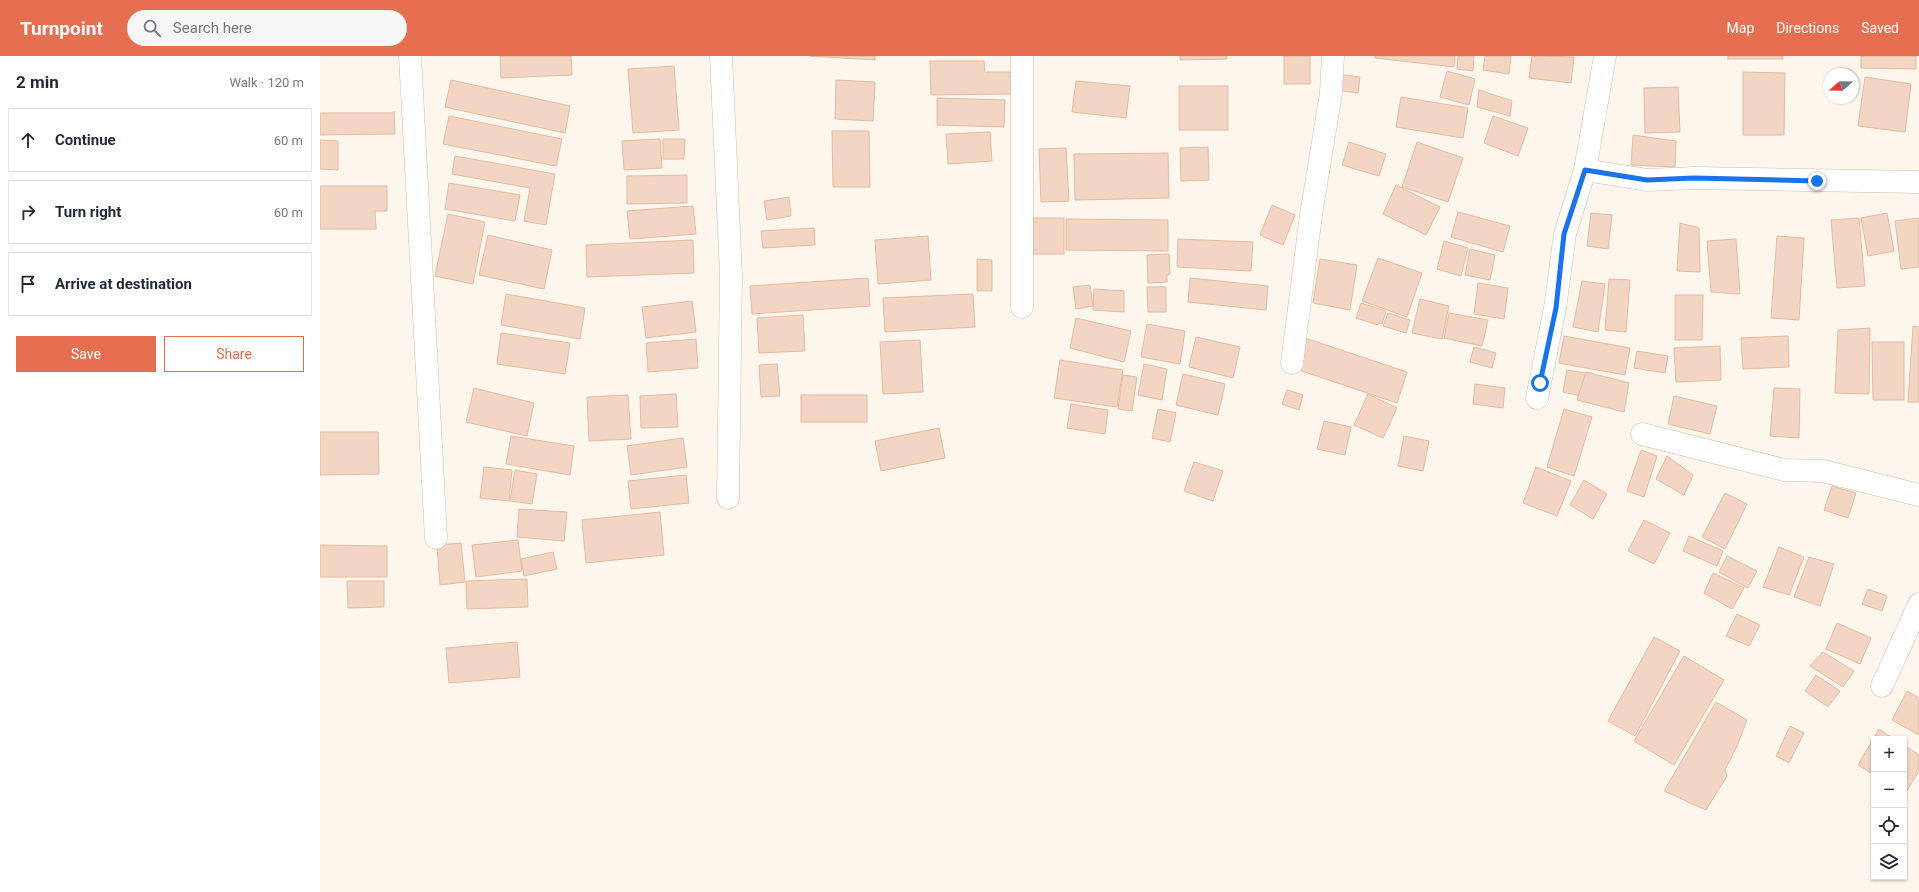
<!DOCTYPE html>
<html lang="en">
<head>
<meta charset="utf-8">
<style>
	body { margin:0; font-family:Roboto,sans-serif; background:#f6f6f7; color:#1f2937 }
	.controls { position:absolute; right:12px; bottom:12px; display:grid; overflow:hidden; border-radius:0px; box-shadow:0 1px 3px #0004 }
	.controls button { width:36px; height:36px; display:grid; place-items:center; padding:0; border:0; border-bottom:1px solid #e0e1e3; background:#fff; color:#1f2937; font:20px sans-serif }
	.compass { position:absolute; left:1503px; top:12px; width:36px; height:36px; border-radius:50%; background:#fff; box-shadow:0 1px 3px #0004; rotate:250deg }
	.stop { position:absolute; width:12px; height:12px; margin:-9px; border:3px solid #1a73e8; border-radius:50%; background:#fff }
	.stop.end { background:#1a73e8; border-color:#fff; box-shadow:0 1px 4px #0008 }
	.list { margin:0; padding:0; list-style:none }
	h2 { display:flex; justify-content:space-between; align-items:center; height:52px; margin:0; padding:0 16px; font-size:17px }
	h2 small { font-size:13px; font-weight:400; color:#747a83 }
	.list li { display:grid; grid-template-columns:26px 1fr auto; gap:12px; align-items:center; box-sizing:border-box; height:64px; margin:0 8px 8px; padding:0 8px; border:1px solid #e0e1e3; border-radius:0px }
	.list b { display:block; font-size:15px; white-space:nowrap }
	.list em { font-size:13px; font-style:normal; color:#747a83 }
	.actions { display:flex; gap:8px; padding:12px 16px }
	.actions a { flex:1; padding:9px 0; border:1px solid #e76f51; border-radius:0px; text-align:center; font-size:14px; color:#e76f51 }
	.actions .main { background:#e76f51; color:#fff }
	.icon { flex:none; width:22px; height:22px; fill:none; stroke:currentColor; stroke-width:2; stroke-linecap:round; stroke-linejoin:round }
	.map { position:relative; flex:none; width:1599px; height:836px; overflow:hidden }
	header { display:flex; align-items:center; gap:24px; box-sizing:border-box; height:56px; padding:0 20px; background:#e76f51; color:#fff }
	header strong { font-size:19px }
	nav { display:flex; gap:22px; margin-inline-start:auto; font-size:14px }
	.search { width:280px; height:36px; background:#f6f6f7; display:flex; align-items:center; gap:10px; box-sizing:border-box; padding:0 14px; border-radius:22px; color:#747a83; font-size:15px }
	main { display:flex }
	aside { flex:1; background:#fff }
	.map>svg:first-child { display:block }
	.building { fill:#f3d5c3; stroke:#e6bba3 }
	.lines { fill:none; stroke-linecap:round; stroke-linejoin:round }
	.minor-casing { stroke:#d1beb0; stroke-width:23 }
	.minor { stroke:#fff; stroke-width:22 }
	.route { stroke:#1a73e8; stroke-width:5 }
</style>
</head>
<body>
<header>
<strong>Turnpoint</strong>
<div class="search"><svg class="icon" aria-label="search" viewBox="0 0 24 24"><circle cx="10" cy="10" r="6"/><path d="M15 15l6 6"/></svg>Search here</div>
<nav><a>Map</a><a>Directions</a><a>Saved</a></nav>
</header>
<main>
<aside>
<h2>2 min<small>Walk · 120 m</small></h2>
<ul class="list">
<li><svg class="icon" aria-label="ahead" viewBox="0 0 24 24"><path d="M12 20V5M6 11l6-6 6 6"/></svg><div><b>Continue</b></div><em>60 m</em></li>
<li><svg class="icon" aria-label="right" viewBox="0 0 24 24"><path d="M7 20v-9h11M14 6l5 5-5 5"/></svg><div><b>Turn right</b></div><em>60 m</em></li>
<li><svg class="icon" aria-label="arrive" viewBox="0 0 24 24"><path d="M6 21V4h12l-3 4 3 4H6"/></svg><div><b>Arrive at destination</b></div></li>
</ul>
<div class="actions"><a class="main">Save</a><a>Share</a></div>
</aside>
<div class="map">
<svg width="1599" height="836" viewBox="0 0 1599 836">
	<rect width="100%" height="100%" fill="#fdf6ec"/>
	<g class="building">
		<polygon points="180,0 251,0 252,19 181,22"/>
		<polygon points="490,0 555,0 555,4"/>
		<polygon points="860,0 907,0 907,3 860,4"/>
		<rect x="964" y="0" width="26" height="28"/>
		<polygon points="1055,0 1135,0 1134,11 1055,2"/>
		<polygon points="1138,0 1154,0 1153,15 1137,13"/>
		<polygon points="1165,0 1191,0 1189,18 1163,14"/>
		<polygon points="1212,0 1254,1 1251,27 1209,22"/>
		<rect x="1408" y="0" width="55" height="3"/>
		<polygon points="1541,0 1596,0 1596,13 1541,12"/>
		<polygon points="610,5 664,5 665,16 691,16 691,38 611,39"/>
		<polygon points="354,10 359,74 313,77 308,13"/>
		<polygon points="1127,15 1155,23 1149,49 1120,41"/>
		<polygon points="1423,16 1465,17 1464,79 1423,79"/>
		<polygon points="1018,18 1040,21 1038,37 1016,34"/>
		<polygon points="1545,21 1591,28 1585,76 1538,70"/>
		<polygon points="131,24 250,50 245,77 125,51"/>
		<polygon points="516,24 555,26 553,65 515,63"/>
		<polygon points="756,25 810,30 806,62 752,56"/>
		<rect x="859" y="30" width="49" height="44"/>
		<polygon points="1358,31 1360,76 1325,77 1324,32"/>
		<polygon points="1159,34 1192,45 1190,60 1157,51"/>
		<polygon points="1081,41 1148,52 1143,82 1076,71"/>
		<polygon points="617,42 685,44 684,71 617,69"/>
		<polygon points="74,55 75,78 0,79 0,57 74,57"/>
		<polygon points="129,60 242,83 236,110 123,88"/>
		<polygon points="1173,60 1208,72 1198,100 1164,87"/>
		<polygon points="512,75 549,75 550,131 513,131"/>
		<polygon points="670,76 672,105 628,108 626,78"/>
		<polygon points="1313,79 1356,85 1355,111 1311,109"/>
		<polygon points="340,83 342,112 304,114 302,85"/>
		<polygon points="343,83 365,83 364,103 343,103"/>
		<polygon points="0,84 18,85 18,114 0,113"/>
		<polygon points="1029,86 1066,98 1059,120 1022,109"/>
		<polygon points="1097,86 1143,102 1128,146 1082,131"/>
		<polygon points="888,91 889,124 861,125 860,92"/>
		<polygon points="746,92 749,145 721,146 719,93"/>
		<polygon points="848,97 849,142 755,144 754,98"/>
		<polygon points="135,100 235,118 226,169 204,165 210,132 132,118"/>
		<polygon points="367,119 367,147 307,148 307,120"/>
		<polygon points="129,127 200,139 195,165 125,153"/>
		<polygon points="1076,129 1120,151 1106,179 1063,158"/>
		<polygon points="0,130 67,130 67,155 55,155 56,173 0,173"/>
		<polygon points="469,141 471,160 447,164 444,145"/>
		<polygon points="952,149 975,159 963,189 940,179"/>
		<polygon points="373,150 376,178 310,183 307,155"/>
		<polygon points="1138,156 1190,170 1183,196 1131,181"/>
		<polygon points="1271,157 1292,159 1288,193 1267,190"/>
		<polygon points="1567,157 1574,195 1548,200 1541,162"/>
		<polygon points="128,158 165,166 153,228 115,220"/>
		<rect x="713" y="162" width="31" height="36"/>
		<polygon points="1539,162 1545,230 1517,232 1511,164"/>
		<polygon points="1599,162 1599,211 1581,213 1575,165"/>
		<polygon points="746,163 848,164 848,195 746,194"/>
		<polygon points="1360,167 1379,172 1380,216 1357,215"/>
		<polygon points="494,172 495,189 443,192 441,175"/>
		<polygon points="168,179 232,194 224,233 159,219"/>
		<polygon points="608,180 611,224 558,228 555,184"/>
		<polygon points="1457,180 1484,182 1479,264 1451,262"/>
		<polygon points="858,183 933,186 931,215 857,211"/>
		<polygon points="1416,183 1420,238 1391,236 1387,185"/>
		<polygon points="373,184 374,217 267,221 266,189"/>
		<polygon points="1124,185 1148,192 1141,220 1117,213"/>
		<polygon points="1150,193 1175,199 1170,224 1145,219"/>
		<polygon points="849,198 850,218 847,219 847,226 828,227 827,199"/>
		<polygon points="1058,202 1102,217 1087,261 1042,245"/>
		<polygon points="657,203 672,204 672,235 657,235"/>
		<polygon points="1000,203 1037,209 1030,254 993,247"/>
		<polygon points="548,222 550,250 432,258 430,230"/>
		<polygon points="870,222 948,230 946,254 868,246"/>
		<polygon points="1289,223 1310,224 1306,276 1285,274"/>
		<polygon points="1262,225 1285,228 1278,276 1253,271"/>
		<polygon points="1158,227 1188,232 1184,263 1154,258"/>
		<polygon points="770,229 773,250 756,253 753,231"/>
		<polygon points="827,231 846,231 846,256 828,256"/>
		<polygon points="774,233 804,235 804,256 773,254"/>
		<polygon points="186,238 265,252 260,283 181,269"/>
		<polygon points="653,238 655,271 565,276 563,242"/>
		<polygon points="1355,239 1383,239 1382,284 1355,284"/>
		<polygon points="1100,243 1129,250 1122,283 1092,277"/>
		<polygon points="372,245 376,276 326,282 322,251"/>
		<polygon points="1041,247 1066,255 1062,268 1059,267 1058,269 1036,262"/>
		<polygon points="1068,257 1090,264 1086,277 1063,270"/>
		<polygon points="1129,257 1168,264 1162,290 1124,282"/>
		<polygon points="483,259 485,295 439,297 437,262"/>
		<polygon points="756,262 811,275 804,306 750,292"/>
		<polygon points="827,268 865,275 860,308 821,301"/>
		<polygon points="1593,270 1599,271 1599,346 1588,346"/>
		<polygon points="1550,272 1549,338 1515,337 1518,274"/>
		<polygon points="181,277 250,287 245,318 177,308"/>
		<polygon points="1244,280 1310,292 1305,319 1239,307"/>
		<polygon points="1468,280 1469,311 1423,313 1421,282"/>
		<polygon points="876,281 920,291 913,322 869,311"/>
		<polygon points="982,281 1087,316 1077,347 973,312"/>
		<polygon points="376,283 378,312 328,316 326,287"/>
		<polygon points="600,284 603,336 563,338 560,286"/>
		<polygon points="1552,286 1584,286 1584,344 1553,344"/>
		<polygon points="1400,290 1401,324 1356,326 1354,292"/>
		<polygon points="1154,291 1176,297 1172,312 1150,306"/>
		<polygon points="1317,295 1348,300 1345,317 1314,312"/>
		<polygon points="740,304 803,314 797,351 734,342"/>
		<polygon points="457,308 460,340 441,341 439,309"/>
		<polygon points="824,308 847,313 842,344 818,339"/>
		<polygon points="1247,314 1270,318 1266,341 1243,336"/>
		<polygon points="1266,316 1309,327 1304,356 1257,344"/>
		<polygon points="863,318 905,328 898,359 856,349"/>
		<polygon points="803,319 817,321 812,355 798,353"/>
		<polygon points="1155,328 1185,332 1183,352 1153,348"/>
		<polygon points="154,332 214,347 207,380 146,366"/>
		<polygon points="1454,332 1480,333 1479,382 1450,380"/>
		<polygon points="967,334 983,339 979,354 962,348"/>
		<polygon points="356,338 358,371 321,372 320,340"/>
		<polygon points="1048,338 1077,352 1063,382 1034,369"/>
		<polygon points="308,339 311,383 269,385 267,341"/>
		<rect x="481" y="339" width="66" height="27"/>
		<polygon points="1354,340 1397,350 1390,378 1348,368"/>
		<polygon points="751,348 788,354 785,378 747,372"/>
		<polygon points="838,353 856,357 850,386 832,382"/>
		<polygon points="1244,353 1272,361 1254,420 1227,411"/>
		<polygon points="1004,365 1031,371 1025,399 997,393"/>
		<polygon points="619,372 625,402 561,415 555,385"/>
		<polygon points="0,376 58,376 59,418 0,419"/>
		<polygon points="191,380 254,390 250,419 186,408"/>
		<polygon points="1084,380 1109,385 1103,415 1078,410"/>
		<polygon points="363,382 367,411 311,419 307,390"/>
		<polygon points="1321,394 1337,400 1324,441 1307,435"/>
		<polygon points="1347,400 1373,419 1364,439 1336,423"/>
		<polygon points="874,406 903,415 893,445 864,435"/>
		<polygon points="164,411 192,414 189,445 160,442"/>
		<polygon points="1216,411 1251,425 1237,460 1203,447"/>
		<polygon points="195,414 217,418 212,448 190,445"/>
		<polygon points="366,419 369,447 311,453 308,425"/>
		<polygon points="1264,424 1287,438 1273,463 1250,449"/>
		<polygon points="1512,430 1536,437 1528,462 1504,454"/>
		<polygon points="1405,437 1427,448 1405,493 1382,481"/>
		<polygon points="199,453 247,456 244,485 197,481"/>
		<polygon points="340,456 344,499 266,507 262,464"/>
		<polygon points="1324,464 1350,477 1334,508 1308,495"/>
		<polygon points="1369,480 1403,495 1397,510 1363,495"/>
		<polygon points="198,484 202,515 156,521 152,489"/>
		<polygon points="141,487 145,526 120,529 117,489"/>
		<polygon points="0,489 67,490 67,521 0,521"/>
		<polygon points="1459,491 1484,501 1469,539 1443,531"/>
		<polygon points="233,496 237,513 204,520 201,503"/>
		<polygon points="1407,500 1437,515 1428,532 1399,516"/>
		<polygon points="1489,501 1514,508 1500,550 1474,541"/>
		<polygon points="1393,517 1424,532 1412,553 1384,537"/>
		<polygon points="207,523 208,551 147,553 146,525"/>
		<polygon points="27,525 64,525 64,551 28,552"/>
		<polygon points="1548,533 1567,540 1562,555 1542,548"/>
		<polygon points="1417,558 1440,569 1429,590 1406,580"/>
		<polygon points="1517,567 1551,582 1540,608 1506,593"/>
		<polygon points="1334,581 1360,595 1315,680 1288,665"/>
		<polygon points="197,586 200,621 129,627 126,592"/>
		<polygon points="1503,596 1534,615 1523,631 1490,610"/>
		<polygon points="1364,600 1404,624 1354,709 1314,685"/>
		<polygon points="1496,619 1520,635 1508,651 1485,635"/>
		<polygon points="1587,635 1599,642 1599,679 1572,664"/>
		<polygon points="1396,646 1427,664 1417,690 1405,714 1407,720 1386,754 1344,735"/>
		<polygon points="1470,670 1484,677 1469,707 1456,700"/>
		<polygon points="1559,673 1574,683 1554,683 1554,719 1538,709"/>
		<polygon points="1584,689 1599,699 1599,715 1585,738 1584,738"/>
	</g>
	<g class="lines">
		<defs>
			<g id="minor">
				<polyline points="90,0 116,482"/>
				<polyline points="401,0 411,219 408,442"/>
				<polyline points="1265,114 1327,124 1374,122 1599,126"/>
				<polyline points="702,251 702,0"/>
				<polyline points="972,307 991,159 1011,37 1013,0"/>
				<polyline points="1217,342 1235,252 1245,178 1265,114 1285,0"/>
				<polyline points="1322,378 1464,414 1503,415 1599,439"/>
				<polyline points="1562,630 1599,548"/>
			</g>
		</defs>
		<use href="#minor" class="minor-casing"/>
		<use href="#minor" class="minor"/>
	</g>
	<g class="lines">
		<polyline class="route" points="1220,327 1236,252 1244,178 1265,114 1327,124 1374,122 1497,125"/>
	</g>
</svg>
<div class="controls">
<button>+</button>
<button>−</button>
<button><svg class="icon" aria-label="locate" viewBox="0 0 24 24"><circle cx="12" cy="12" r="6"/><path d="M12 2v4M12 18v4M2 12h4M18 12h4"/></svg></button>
<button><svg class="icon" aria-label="layers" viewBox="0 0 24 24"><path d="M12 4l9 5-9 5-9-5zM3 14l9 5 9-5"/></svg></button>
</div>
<svg class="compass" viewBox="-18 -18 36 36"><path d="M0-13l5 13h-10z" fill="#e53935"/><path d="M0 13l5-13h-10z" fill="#747a83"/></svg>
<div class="stop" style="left:1220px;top:327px"></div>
<div class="stop end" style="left:1497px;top:125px"></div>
</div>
</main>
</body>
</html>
